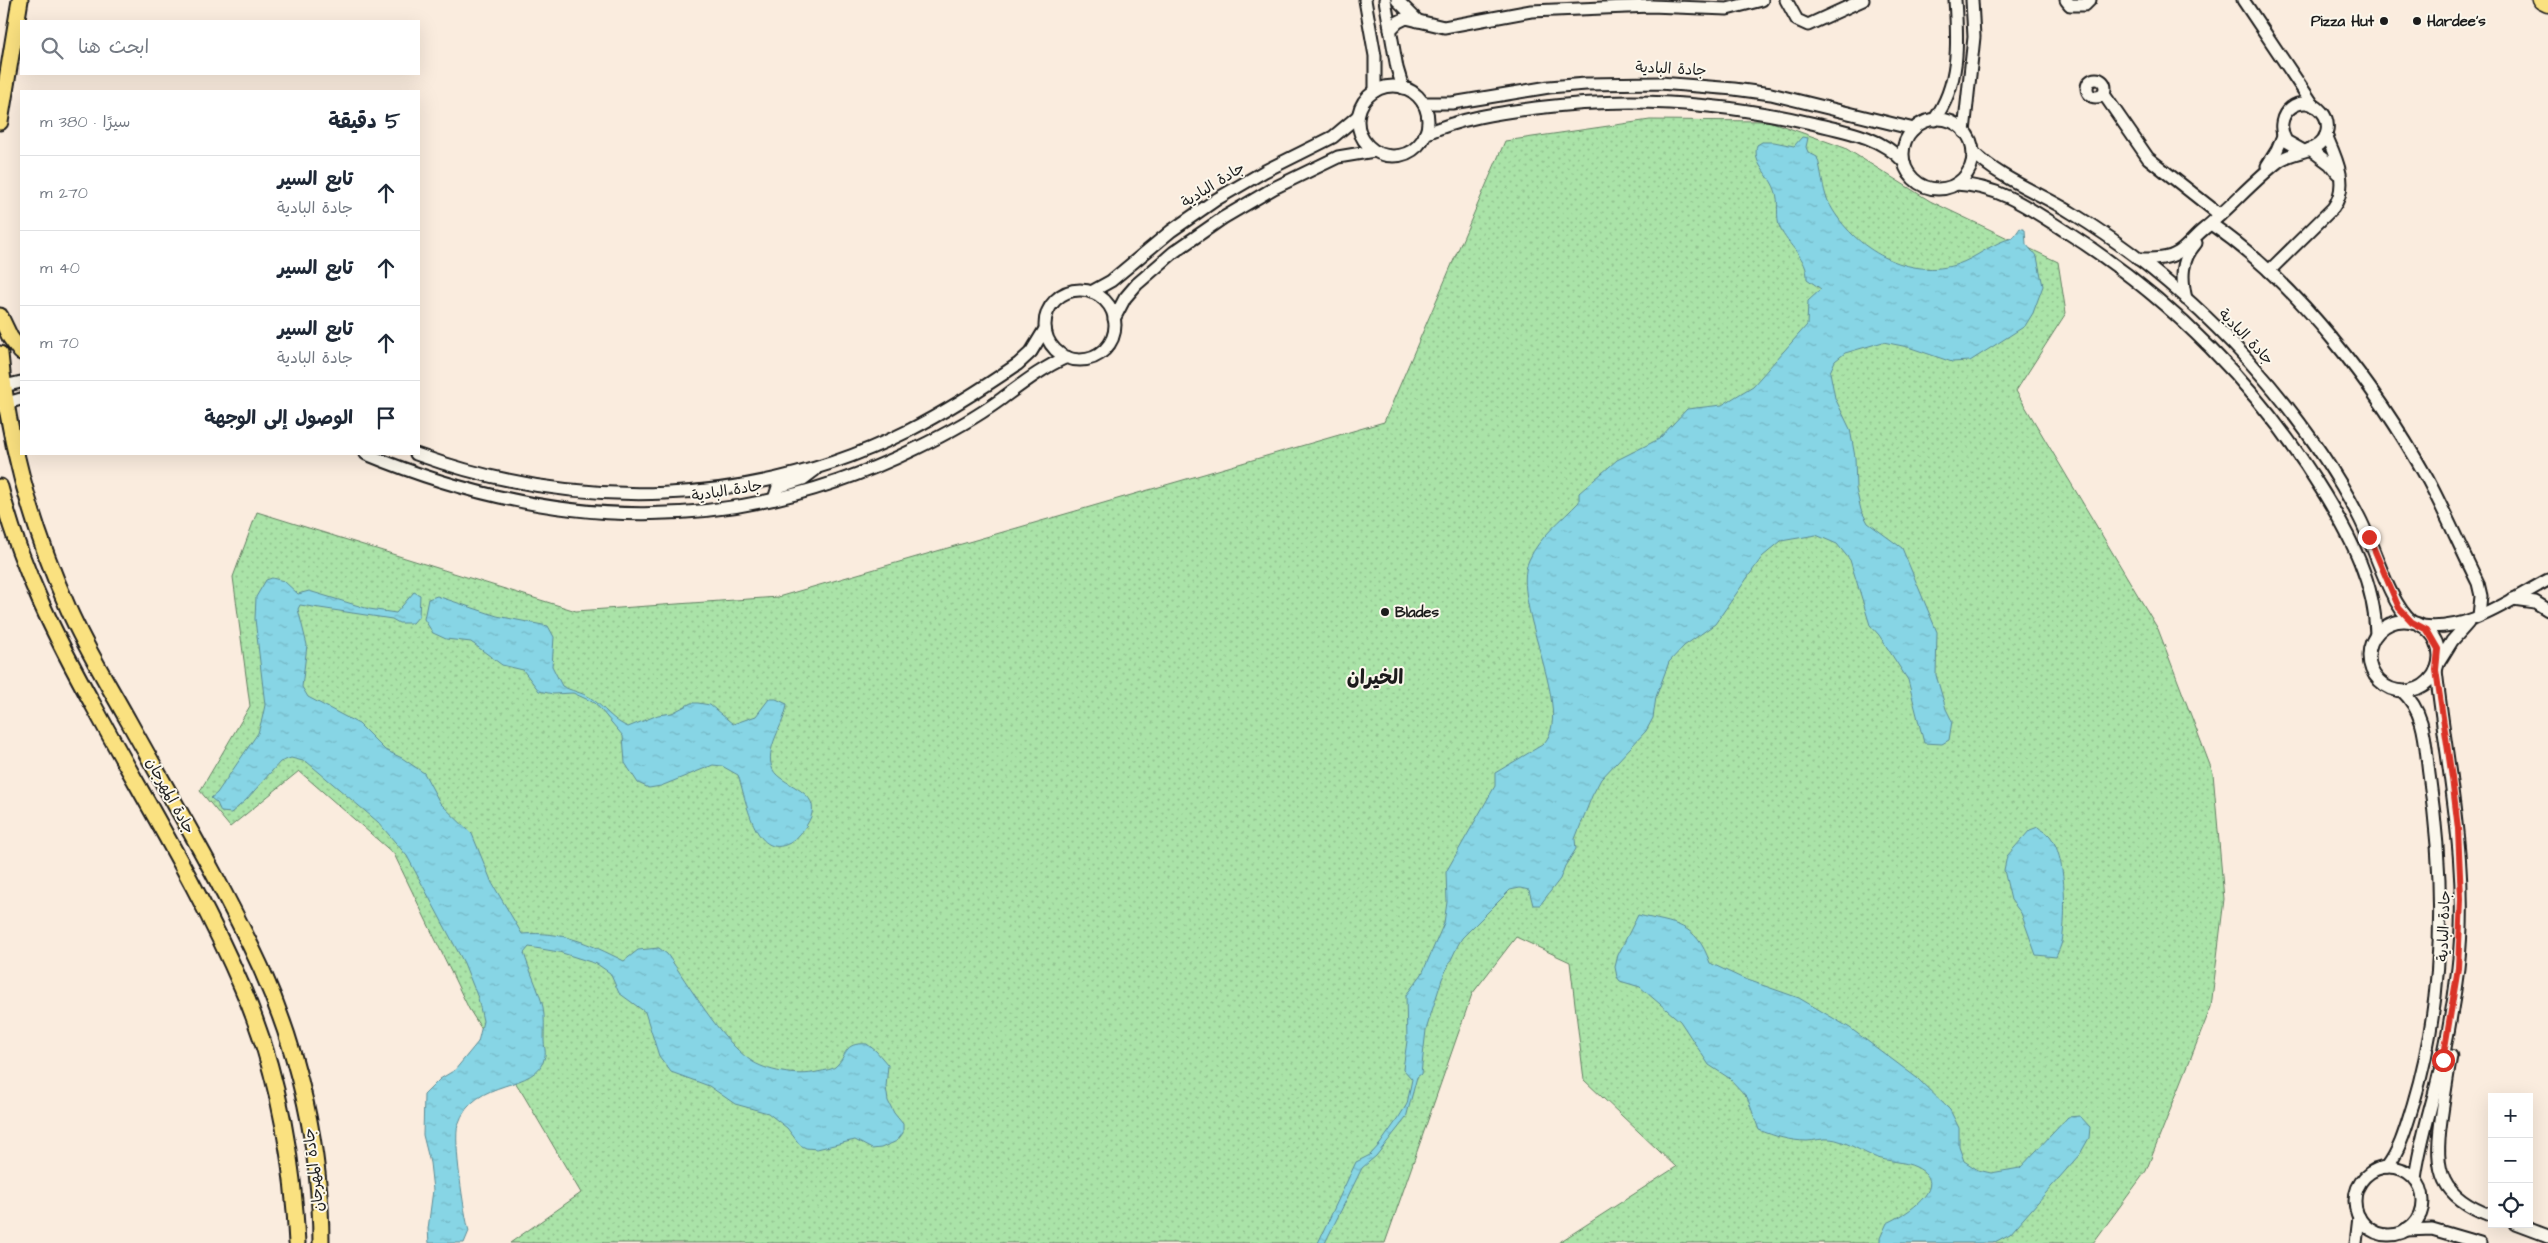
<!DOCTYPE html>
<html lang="ar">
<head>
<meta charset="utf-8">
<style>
	body { margin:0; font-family:"Architects Daughter","Playpen Sans Arabic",sans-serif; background:#f6f6f7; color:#1f2937; direction:rtl }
	.controls { position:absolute; right:15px; bottom:15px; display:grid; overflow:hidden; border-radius:0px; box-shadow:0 5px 20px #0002 }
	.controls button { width:45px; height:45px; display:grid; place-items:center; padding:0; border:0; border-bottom:1px solid #e0e1e3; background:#fff; color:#1f2937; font:25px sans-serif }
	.stop { position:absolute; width:15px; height:15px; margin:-11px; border:4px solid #d93025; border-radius:50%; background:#fff }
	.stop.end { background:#d93025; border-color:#fff; box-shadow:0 1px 5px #0008 }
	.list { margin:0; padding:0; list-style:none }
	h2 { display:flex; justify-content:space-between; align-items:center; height:65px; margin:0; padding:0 20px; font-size:21px }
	h2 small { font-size:16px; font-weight:400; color:#747a83 }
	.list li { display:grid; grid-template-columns:32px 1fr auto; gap:15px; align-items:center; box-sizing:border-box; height:75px; padding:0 20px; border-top:1px solid #e0e1e3 }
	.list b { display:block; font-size:19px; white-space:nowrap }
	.list p { margin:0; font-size:16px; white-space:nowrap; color:#747a83 }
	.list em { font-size:16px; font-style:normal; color:#747a83 }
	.icon { flex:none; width:28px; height:28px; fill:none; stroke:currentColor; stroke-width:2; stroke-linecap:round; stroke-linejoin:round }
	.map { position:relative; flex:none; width:2548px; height:1243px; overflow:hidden; direction:ltr }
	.search { position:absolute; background:#fff; box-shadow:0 5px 20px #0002; left:20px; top:20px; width:400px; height:55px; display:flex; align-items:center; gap:12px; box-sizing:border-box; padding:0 18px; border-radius:0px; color:#747a83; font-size:19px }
	.panel { position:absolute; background:#fff; box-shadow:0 5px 20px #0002; left:20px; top:90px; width:400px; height:365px; border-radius:0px; direction:rtl }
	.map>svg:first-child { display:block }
	.grass { fill:url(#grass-dots); stroke:#638062 }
	.water { fill:url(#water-ripples); stroke:#5c8b95 }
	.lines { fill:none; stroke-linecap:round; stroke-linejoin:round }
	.minor-casing { stroke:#1c1c1c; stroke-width:15 }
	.major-casing { stroke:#1c1c1c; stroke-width:19 }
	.highway-casing { stroke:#1c1c1c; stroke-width:21 }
	.minor { stroke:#fbf7ec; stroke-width:11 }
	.major { stroke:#fae180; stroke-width:15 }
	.highway { stroke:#fae180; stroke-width:18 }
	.route { stroke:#d93025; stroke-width:6 }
	.poi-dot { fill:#1c1c1c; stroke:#fbf7ec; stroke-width:2 }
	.labels { text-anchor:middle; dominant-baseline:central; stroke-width:4; stroke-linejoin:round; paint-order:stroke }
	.poi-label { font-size:15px; font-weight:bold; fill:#1c1c1c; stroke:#fbf7ec; text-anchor:start }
	.street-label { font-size:15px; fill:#1c1c1c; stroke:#fbf7ec }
	.district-label { font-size:20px; font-weight:bold; fill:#1c1c1c; stroke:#fbf7ec }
</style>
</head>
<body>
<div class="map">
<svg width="2548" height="1243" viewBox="0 0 2548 1243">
	<defs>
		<pattern id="grass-dots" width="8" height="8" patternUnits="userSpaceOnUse" patternTransform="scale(1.25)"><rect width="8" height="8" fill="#aae3a8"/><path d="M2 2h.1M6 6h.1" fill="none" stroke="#92c290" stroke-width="1.8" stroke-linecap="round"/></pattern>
		<pattern id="water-ripples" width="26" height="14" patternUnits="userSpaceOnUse" patternTransform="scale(1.25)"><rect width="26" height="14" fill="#87d5e5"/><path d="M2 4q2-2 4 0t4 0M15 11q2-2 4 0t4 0" fill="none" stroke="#74b6c4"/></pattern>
	</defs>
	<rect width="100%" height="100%" fill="#faecde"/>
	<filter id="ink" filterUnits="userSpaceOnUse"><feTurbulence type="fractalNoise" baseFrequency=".02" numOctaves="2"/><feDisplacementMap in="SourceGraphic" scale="10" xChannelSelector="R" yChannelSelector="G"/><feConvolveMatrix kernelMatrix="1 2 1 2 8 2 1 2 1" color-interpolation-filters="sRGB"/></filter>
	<g filter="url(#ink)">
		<polygon class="grass" points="1650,120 1769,121 1845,148 1930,201 2058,262 2066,313 2016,391 2158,629 2213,773 2224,899 2211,1007 2146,1171 2093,1243 1558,1243 1676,1167 1584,1080 1570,962 1516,937 1472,994 1385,1243 510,1243 581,1193 524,1096 469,1009 394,854 299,771 230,827 200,791 250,706 233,577 257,512 576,611 778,597 1384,422 1505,141"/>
		<g class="water">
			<path d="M 1802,137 L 1808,138 L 1806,147 L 1808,152 L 1817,157 C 1822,171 1822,188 1828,201 C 1849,245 1905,280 1955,265 C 1976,259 1992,242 2013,238 L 2020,228 L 2025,230 L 2026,244 L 2037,257 L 2043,286 L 2033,313 L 2025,326 L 1970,361 L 1952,362 L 1908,347 L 1883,342 L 1845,353 L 1835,361 L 1830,372 L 1835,398 L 1850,429 L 1855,457 L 1856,489 L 1861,510 L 1868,523 L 1902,548 L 1937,632 L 1936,675 L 1946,709 L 1952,721 L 1949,740 L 1942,744 L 1924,743 L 1908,680 L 1879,635 L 1870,625 L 1850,560 L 1837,544 L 1816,535 L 1781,541 L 1762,557 L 1715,624 L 1684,646 L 1669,662 L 1656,697 L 1653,718 L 1646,731 L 1601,779 L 1592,796 L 1575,839 L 1576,849 L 1565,866 L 1560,879 L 1540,905 L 1533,905 L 1529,890 L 1520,888 L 1510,890 L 1462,938 L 1458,945 L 1442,979 L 1426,1030 L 1421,1074 L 1417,1077 L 1406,1118 L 1376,1156 L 1362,1168 L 1325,1243 L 1318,1243 L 1356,1162 L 1370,1155 L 1380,1144 L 1399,1117 L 1407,1104 L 1412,1079 L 1403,1069 L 1407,1041 L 1406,995 L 1422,974 L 1444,923 L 1447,902 L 1446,872 L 1495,786 L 1495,773 L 1542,745 C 1578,714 1509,603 1529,560 C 1539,537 1562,520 1579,502 L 1579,493 L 1617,460 L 1659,439 L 1687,409 L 1722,405 L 1753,386 L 1807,325 L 1808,301 L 1821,289 L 1807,279 C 1808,258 1788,246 1780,228 C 1775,218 1780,202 1775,190 C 1769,173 1752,165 1757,145 L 1762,142 L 1774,142 L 1794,146 Z"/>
			<path d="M 272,578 L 284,581 L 298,594 L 309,591 L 369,609 L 396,613 L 414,592 L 420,595 L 419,616 L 413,623 L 399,623 L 392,619 L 300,605 L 298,609 L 307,645 L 302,687 L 308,697 L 359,724 L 385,750 L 402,758 L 424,773 L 440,803 L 472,834 L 492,883 L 522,934 C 563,931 588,943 624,961 L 638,950 L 659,948 L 667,954 C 689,985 720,1039 750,1060 C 765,1071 798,1077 817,1072 C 821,1071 831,1070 835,1067 C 848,1056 842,1042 867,1044 L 876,1051 L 888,1065 L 886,1087 L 888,1101 L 894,1113 L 903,1124 L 903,1133 L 897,1141 L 881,1148 L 872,1149 L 855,1140 L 817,1149 L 806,1148 L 800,1145 L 787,1128 L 768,1113 L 735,1104 L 709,1086 L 671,1072 L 659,1056 L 645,1012 L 619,993 L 610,973 L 597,964 L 559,952 L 529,947 L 524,953 C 529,970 539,990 543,1007 C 545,1018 544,1029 544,1041 C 544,1045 546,1052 545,1056 C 537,1094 474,1075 458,1125 C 453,1140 464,1214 469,1231 L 464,1243 L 429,1243 L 428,1229 L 433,1190 L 430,1163 L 423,1135 L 424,1095 L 440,1079 L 455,1070 L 478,1042 L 483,1021 L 478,998 L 464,963 L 407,856 L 378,822 L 307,762 L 291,758 L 280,762 L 246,800 L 231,813 L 221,812 L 217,803 L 211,798 L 217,793 L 258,733 L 262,719 L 265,705 L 255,619 L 256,597 L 266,580 Z"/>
			<path d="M 437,596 L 497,616 L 548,626 L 554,637 L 552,666 L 562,686 C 571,691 581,692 591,698 C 604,707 613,721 628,727 L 658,715 L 672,713 L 691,703 L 698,703 L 710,705 L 733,724 L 756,716 L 769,699 L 776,699 L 787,704 C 785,725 763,749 773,770 C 781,785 817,790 812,813 C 811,821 798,839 790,843 C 754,862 746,797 738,775 L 722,766 L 713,765 L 661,786 L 649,788 L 638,783 L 625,763 L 623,736 L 595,703 L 573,693 L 553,694 L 539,691 L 523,670 L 502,665 L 471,642 L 446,639 L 433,633 L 424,619 L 428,599 Z"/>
			<path d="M 2038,827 C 2041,830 2047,832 2050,836 C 2066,856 2066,910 2063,934 C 2063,942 2059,950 2056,957 L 2036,955 L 2021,913 L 2011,900 L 2004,870 L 2007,856 L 2030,830 Z"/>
			<path d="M 1638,915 C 1675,924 1696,922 1710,963 L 1742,978 L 1799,998 L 1850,1028 L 1917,1078 L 1950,1110 L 1959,1128 L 1959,1147 L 1964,1161 L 1978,1170 L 1991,1173 L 2020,1168 L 2068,1117 L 2080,1116 L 2090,1127 L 2089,1138 L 2080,1154 L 2010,1234 L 1993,1243 L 1880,1243 L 1880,1238 L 1887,1223 C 1906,1215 1953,1185 1916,1167 C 1904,1161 1888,1162 1875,1157 C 1862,1152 1844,1140 1830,1139 C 1822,1138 1814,1141 1807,1141 C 1790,1141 1774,1136 1759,1130 L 1747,1097 L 1729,1078 L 1709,1065 L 1680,1021 L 1640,987 L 1620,981 L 1617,977 L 1615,967 L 1618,955 Z"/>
		</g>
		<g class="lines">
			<defs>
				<g id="minor">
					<polyline points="1365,0 1375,56 1375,91"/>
					<polyline points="1385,0 1397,68 1403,88"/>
					<polyline points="1397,0 1418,21"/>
					<polyline points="1786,0 1797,20 1808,25 1863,0"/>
					<polyline points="2066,0 2070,5 2085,5 2090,0"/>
					<polyline points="2243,0 2314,106"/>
					<polyline points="1390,30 1398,22 1406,18 1444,27 1531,11 1651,6 1727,9 1762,0"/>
					<circle cx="2096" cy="88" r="9"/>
					<circle cx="1393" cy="121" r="35"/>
					<polyline points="2103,93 2148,158 2220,215"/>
					<polyline points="1423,103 1452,103 1549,87 1586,84 1660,83 1734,89 1771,94 1914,129"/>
					<circle cx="1938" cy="154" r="35"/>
					<path d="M 1934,120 C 1960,84 1958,43 1955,0"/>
					<polyline points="1964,132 1974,37 1972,0"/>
					<path d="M 1425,134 C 1461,118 1497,113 1536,108 C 1629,96 1720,102 1811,123 C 1845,131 1880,136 1904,162"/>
					<polyline points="2310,149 2330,164 2337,173"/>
					<path d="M 1973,152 C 2000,179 2040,193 2072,213 C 2138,253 2197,304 2249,361 C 2291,408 2329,459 2358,515 C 2374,544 2388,602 2412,622"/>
					<polyline points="2267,166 2277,150 2283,136"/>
					<path d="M 1956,184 C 2000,186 2029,208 2065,231 C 2171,298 2260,388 2325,495 C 2351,538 2375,583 2376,635"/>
					<path d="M 2211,224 C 2299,284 2376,387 2428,480 C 2446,514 2461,549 2478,583 L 2481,596 L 2479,616"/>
					<path d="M 2138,259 C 2152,259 2167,260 2179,252 C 2188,246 2195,236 2204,229 C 2230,208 2253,181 2279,161 C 2292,151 2314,153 2323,140 C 2329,132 2329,120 2322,112 C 2303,89 2270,114 2286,141 L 2302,150"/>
					<path d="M 2269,271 L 2333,208 C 2350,185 2336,158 2326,135"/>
					<circle cx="1080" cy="325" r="35"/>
					<polyline points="1091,292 1111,281 1171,231 1217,199 1265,171 1333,137 1358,116"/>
					<path d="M 2186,299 C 2181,277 2181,260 2196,243"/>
					<polyline points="1114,319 1125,298 1137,284 1174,252 1223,218 1274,188 1338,157 1374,151"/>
					<polyline points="0,387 21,382"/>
					<polyline points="0,405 21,399"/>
					<path d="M 366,454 C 550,530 732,539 915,449 C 944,435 974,419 1000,400 C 1022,384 1042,368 1067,357"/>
					<path d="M 416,454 C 577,512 754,508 908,431 C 947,411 983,388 1018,364 L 1031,352 L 1045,329"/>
					<polyline points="774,499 778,487 803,479 815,470"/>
					<polyline points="2513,599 2535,602 2548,610"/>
					<circle cx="2404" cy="656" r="35"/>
					<path d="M 2422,626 C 2468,632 2508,601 2548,580"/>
					<polyline points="2439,662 2452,641 2468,623"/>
					<path d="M 2451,1056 C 2447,1077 2444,1099 2441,1120 C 2434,1172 2440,1197 2492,1216"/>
					<path d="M 2387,1167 C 2401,1148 2406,1127 2413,1105 C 2445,999 2445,883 2429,774 C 2425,744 2426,713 2402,691"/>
					<circle cx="2389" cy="1201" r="34"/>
					<path d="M 2415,1179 C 2419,1147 2428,1118 2436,1087 C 2446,1048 2453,1008 2458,968 C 2470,866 2447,770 2436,670"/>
					<polyline points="2516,1224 2548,1236"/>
					<polyline points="2406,1230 2432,1229 2480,1243"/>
					<polyline points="2356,1243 2359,1217"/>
				</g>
				<g id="major">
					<polyline points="0,122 20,0"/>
					<polyline points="0,316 10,337 21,352"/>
					<path d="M 0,354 C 8,442 32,527 68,608 C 85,647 108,684 129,722 C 174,803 222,883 261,968 C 299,1053 321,1150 321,1243"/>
					<path d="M 0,487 C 20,567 56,638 96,710 C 145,801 201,891 242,987 C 277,1068 293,1155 297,1243"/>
				</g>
				<polyline id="highway" points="2542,0 2548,3"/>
			</defs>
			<use href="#minor" class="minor-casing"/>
			<use href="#major" class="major-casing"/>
			<use href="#highway" class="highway-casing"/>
			<use href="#minor" class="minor"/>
			<use href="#major" class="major"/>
			<use href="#highway" class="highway"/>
		</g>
	</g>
	<g class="lines" filter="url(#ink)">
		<polyline class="route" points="2369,537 2399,608 2412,622 2427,630 2438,649 2436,670 2452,778 2458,829 2461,899 2458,968 2443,1060"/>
	</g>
	<g class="poi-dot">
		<circle cx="2384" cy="21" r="5"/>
		<circle cx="2417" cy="21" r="5"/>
		<circle cx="1385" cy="612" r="5"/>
	</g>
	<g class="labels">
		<g class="poi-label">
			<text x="2374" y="21" text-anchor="end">Pizza Hut</text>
			<text x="2427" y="21">Hardee's</text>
			<text x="1395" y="612">Blades</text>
		</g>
		<g class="street-label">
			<text transform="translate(1671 69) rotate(3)">جادة البادية</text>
			<text transform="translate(1213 185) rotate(-32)">جادة البادية</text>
			<text transform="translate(2246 337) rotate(46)">جادة البادية</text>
			<text transform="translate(727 491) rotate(-9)">جادة البادية</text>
			<text transform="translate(170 796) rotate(61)">جادة المهرجان</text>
			<text transform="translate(2444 926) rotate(-88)">جادة البادية</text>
			<text transform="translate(314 1170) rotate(-97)">جادة المهرجان</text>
		</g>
		<g class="district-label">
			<text x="1375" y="678">الخيران</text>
		</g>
	</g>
</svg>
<div class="controls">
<button>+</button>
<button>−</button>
<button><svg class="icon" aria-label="locate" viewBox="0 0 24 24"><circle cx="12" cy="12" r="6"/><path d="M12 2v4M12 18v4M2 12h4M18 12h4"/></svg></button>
</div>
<div class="stop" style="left:2443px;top:1060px"></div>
<div class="stop end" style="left:2369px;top:537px"></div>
<div class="search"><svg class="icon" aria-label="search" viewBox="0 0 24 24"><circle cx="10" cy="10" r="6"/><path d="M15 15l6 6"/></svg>ابحث هنا</div>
<section class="panel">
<h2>5 دقيقة<small>سيرًا · 380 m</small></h2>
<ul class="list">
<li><svg class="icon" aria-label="ahead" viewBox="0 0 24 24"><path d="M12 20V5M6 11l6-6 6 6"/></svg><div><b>تابع السير</b><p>جادة البادية</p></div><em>270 m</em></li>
<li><svg class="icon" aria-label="ahead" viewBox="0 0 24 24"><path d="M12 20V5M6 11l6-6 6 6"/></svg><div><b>تابع السير</b></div><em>40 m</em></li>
<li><svg class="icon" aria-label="ahead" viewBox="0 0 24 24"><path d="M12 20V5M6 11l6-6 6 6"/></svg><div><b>تابع السير</b><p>جادة البادية</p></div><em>70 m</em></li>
<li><svg class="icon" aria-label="arrive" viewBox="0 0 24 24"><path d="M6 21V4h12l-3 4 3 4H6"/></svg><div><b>الوصول إلى الوجهة</b></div></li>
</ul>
</section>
</div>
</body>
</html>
